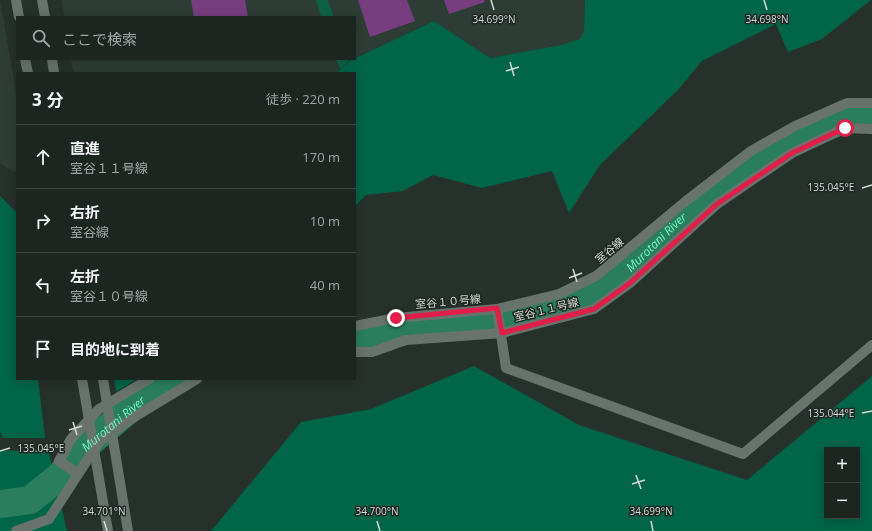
<!DOCTYPE html>
<html lang="ja">
<head>
<meta charset="utf-8">
<style>
	body { margin:0; font-family:"Open Sans","Noto Sans JP",sans-serif; background:#2a312e; color:#f1f3f6 }
	.controls { position:absolute; right:12px; bottom:12px; display:grid; overflow:hidden; border-radius:0px; box-shadow:0 2px 10px #0003 }
	.controls button { width:36px; height:36px; display:grid; place-items:center; padding:0; border:0; border-bottom:1px solid #3b423f; background:#1d2521; color:#f1f3f6; font:20px sans-serif }
	.stop { position:absolute; width:12px; height:12px; margin:-9px; border:3px solid #e11d48; border-radius:50%; background:#fff }
	.stop.end { background:#e11d48; border-color:#fff; box-shadow:0 1px 4px #0008 }
	.list { margin:0; padding:0; list-style:none }
	h2 { display:flex; justify-content:space-between; align-items:center; height:52px; margin:0; padding:0 16px; font-size:17px }
	h2 small { font-size:13px; font-weight:400; color:#a0a5a5 }
	.list li { display:grid; grid-template-columns:26px 1fr auto; gap:12px; align-items:center; box-sizing:border-box; height:64px; padding:0 16px; border-top:1px solid #3b423f }
	.list b { display:block; font-size:15px; white-space:nowrap }
	.list p { margin:0; font-size:13px; white-space:nowrap; color:#a0a5a5 }
	.list em { font-size:13px; font-style:normal; color:#a0a5a5 }
	.icon { flex:none; width:22px; height:22px; fill:none; stroke:currentColor; stroke-width:2; stroke-linecap:round; stroke-linejoin:round }
	.map { position:relative; flex:none; width:872px; height:531px; overflow:hidden }
	.search { position:absolute; background:#1d2521; box-shadow:0 2px 10px #0003; left:16px; top:16px; width:340px; height:44px; display:flex; align-items:center; gap:10px; box-sizing:border-box; padding:0 14px; border-radius:0px; color:#a0a5a5; font-size:15px }
	.panel { position:absolute; background:#1d2521; box-shadow:0 2px 10px #0003; left:16px; top:72px; width:340px; height:308px; border-radius:0px }
	.map>svg:first-child { display:block }
	.built { fill:#2d3d35 }
	.green { fill:#0f6145 }
	.forest { fill:#016547; fill-rule:evenodd }
	.lines { fill:none; stroke-linecap:round; stroke-linejoin:round }
	.river { stroke:#2a7e5d; stroke-width:28 }
	.building { fill:#773e7f }
	.street { stroke:#68736d; stroke-width:10 }
	.secondary { stroke:#68736d; stroke-width:10 }
	.route { stroke:#e11d48; stroke-width:5 }
	.ticks { fill:none; stroke:#d4dbd7; stroke-width:1.5 }
	.labels { text-anchor:middle; dominant-baseline:central; stroke-width:3; stroke-linejoin:round; paint-order:stroke }
	.street-label { font-size:11px; fill:#d4dbd7; stroke:#1e2723 }
	.water-label { font-size:12px; font-style:italic; fill:#6af9c0; stroke:#1e2723 }
	.ticks-label { font-size:10px; text-anchor:middle; fill:#d4dbd7; stroke:#1e2723; stroke-width:3; stroke-linejoin:round; paint-order:stroke }
</style>
</head>
<body>
<div class="map">
<svg width="872" height="531" viewBox="0 0 872 531">
	<rect width="100%" height="100%" fill="#27312c"/>
	<g class="built">
		<polygon points="0,0 17,98 17,172 10,170 0,163"/>
		<polygon points="62,0 316,0 321,17 64,17"/>
		<polygon points="328,0 585,0 584,31 580,40 561,45 490,58 434,21 355,58 355,17 334,17"/>
		<polygon points="71,59 336,59 340,69 336,73 73,73"/>
	</g>
	<g class="green">
		<polygon points="316,0 328,0 334,17 321,17"/>
		<polygon points="336,59 349,59 349,61 340,69"/>
	</g>
	<g class="forest">
		<polygon points="585,0 871,0 822,39 788,52 776,24 702,61 678,90 600,165 569,213 552,171 482,188 433,175 403,191 366,195 355,206 355,73 336,73 349,61 434,21 490,58 561,45 580,39 584,31"/>
		<polygon points="0,196 17,213 17,379 38,379 45,438 2,438 0,431"/>
		<path d="M 474,366 L 579,425 L 747,480 L 872,376 L 872,531 L 211,531 L 301,422 L 371,409 ZM 827,450 L 857,450 L 857,516 L 827,516 Z"/>
		<polygon points="114,379 137,379 116,392"/>
		<polygon points="48,449 67,531 0,531 0,451"/>
	</g>
	<g class="lines">
		<g class="river">
			<path id="s1" d="M 355,337 L 402,329 L 485,324 L 575,303 L 610,286 L 679,219 L 726,183 L 785,145 L 847,118 L 872,116"/>
			<path id="s2" d="M 0,504 L 30,500 L 61,475 L 76,454 L 149,393 L 171,379"/>
		</g>
	</g>
	<g class="building">
		<polygon points="191,0 245,0 248,17 194,17"/>
		<polygon points="358,0 407,0 415,21 370,37"/>
		<polygon points="444,0 484,0 485,2 449,14"/>
	</g>
	<g class="lines">
		<g class="street">
			<polyline points="497,309 506,368 743,454 872,345"/>
			<polyline points="355,326 396,318 497,309 559,294 596,276 686,201 751,151 795,126 847,103 872,103"/>
			<polyline points="355,352 372,352 406,340 502,333 594,309 630,283 717,204 792,153 845,128 872,129"/>
			<polyline points="78,474 59,461 71,439 99,409 149,379"/>
			<polyline points="16,531 49,519 99,442 131,419 197,379"/>
		</g>
		<g class="secondary">
			<polyline points="16,0 19,17"/>
			<polyline points="42,0 45,17"/>
			<polyline points="25,59 28,73"/>
			<polyline points="52,59 54,73"/>
			<polyline points="82,379 108,531"/>
			<polyline points="103,379 128,531"/>
		</g>
	</g>
	<g class="lines">
		<polyline class="route" points="396,318 497,308 502,333 594,309 630,283 717,204 792,153 845,128"/>
	</g>
	<path class="ticks" d="M 491,0 L 494,10M 764,0 L 767,10M 510,62 L 514,76M 506,71 L 519,67M 862,188 L 872,185M 573,269 L 577,282M 569,278 L 582,273M 862,413 L 872,411M 73,422 L 77,435M 69,430 L 82,426M 0,451 L 10,448M 636,475 L 641,489M 632,484 L 645,480M 104,521 L 107,531M 377,521 L 380,531M 651,521 L 653,531"/>
	<g class="labels">
		<g class="street-label">
			<text transform="translate(609 250) rotate(-40)">室谷線</text>
			<text transform="translate(448 301) rotate(-5)">室谷１０号線</text>
			<text transform="translate(546 309) rotate(-14)">室谷１１号線</text>
		</g>
		<g class="water-label">
			<text stroke="none"><textPath href="#s1" startOffset="326">Murotani River</textPath></text>
			<text stroke="none"><textPath href="#s2" startOffset="144">Murotani River</textPath></text>
		</g>
	</g>
	<g class="ticks-label">
		<text x="494" y="23">34.699°N</text>
		<text x="767" y="23">34.698°N</text>
		<text x="831" y="191">135.045°E</text>
		<text x="831" y="417">135.044°E</text>
		<text x="41" y="452">135.045°E</text>
		<text x="104" y="515">34.701°N</text>
		<text x="377" y="515">34.700°N</text>
		<text x="651" y="515">34.699°N</text>
	</g>
</svg>
<div class="controls">
<button>+</button>
<button>−</button>
</div>
<div class="stop" style="left:845px;top:128px"></div>
<div class="stop end" style="left:396px;top:318px"></div>
<div class="search"><svg class="icon" aria-label="search" viewBox="0 0 24 24"><circle cx="10" cy="10" r="6"/><path d="M15 15l6 6"/></svg>ここで検索</div>
<section class="panel">
<h2>3 分<small>徒歩 · 220 m</small></h2>
<ul class="list">
<li><svg class="icon" aria-label="ahead" viewBox="0 0 24 24"><path d="M12 20V5M6 11l6-6 6 6"/></svg><div><b>直進</b><p>室谷１１号線</p></div><em>170 m</em></li>
<li><svg class="icon" aria-label="right" viewBox="0 0 24 24"><path d="M7 20v-9h11M14 6l5 5-5 5"/></svg><div><b>右折</b><p>室谷線</p></div><em>10 m</em></li>
<li><svg class="icon" aria-label="left" viewBox="0 0 24 24"><path d="M17 20v-9H6M10 6l-5 5 5 5"/></svg><div><b>左折</b><p>室谷１０号線</p></div><em>40 m</em></li>
<li><svg class="icon" aria-label="arrive" viewBox="0 0 24 24"><path d="M6 21V4h12l-3 4 3 4H6"/></svg><div><b>目的地に到着</b></div></li>
</ul>
</section>
</div>
</body>
</html>
